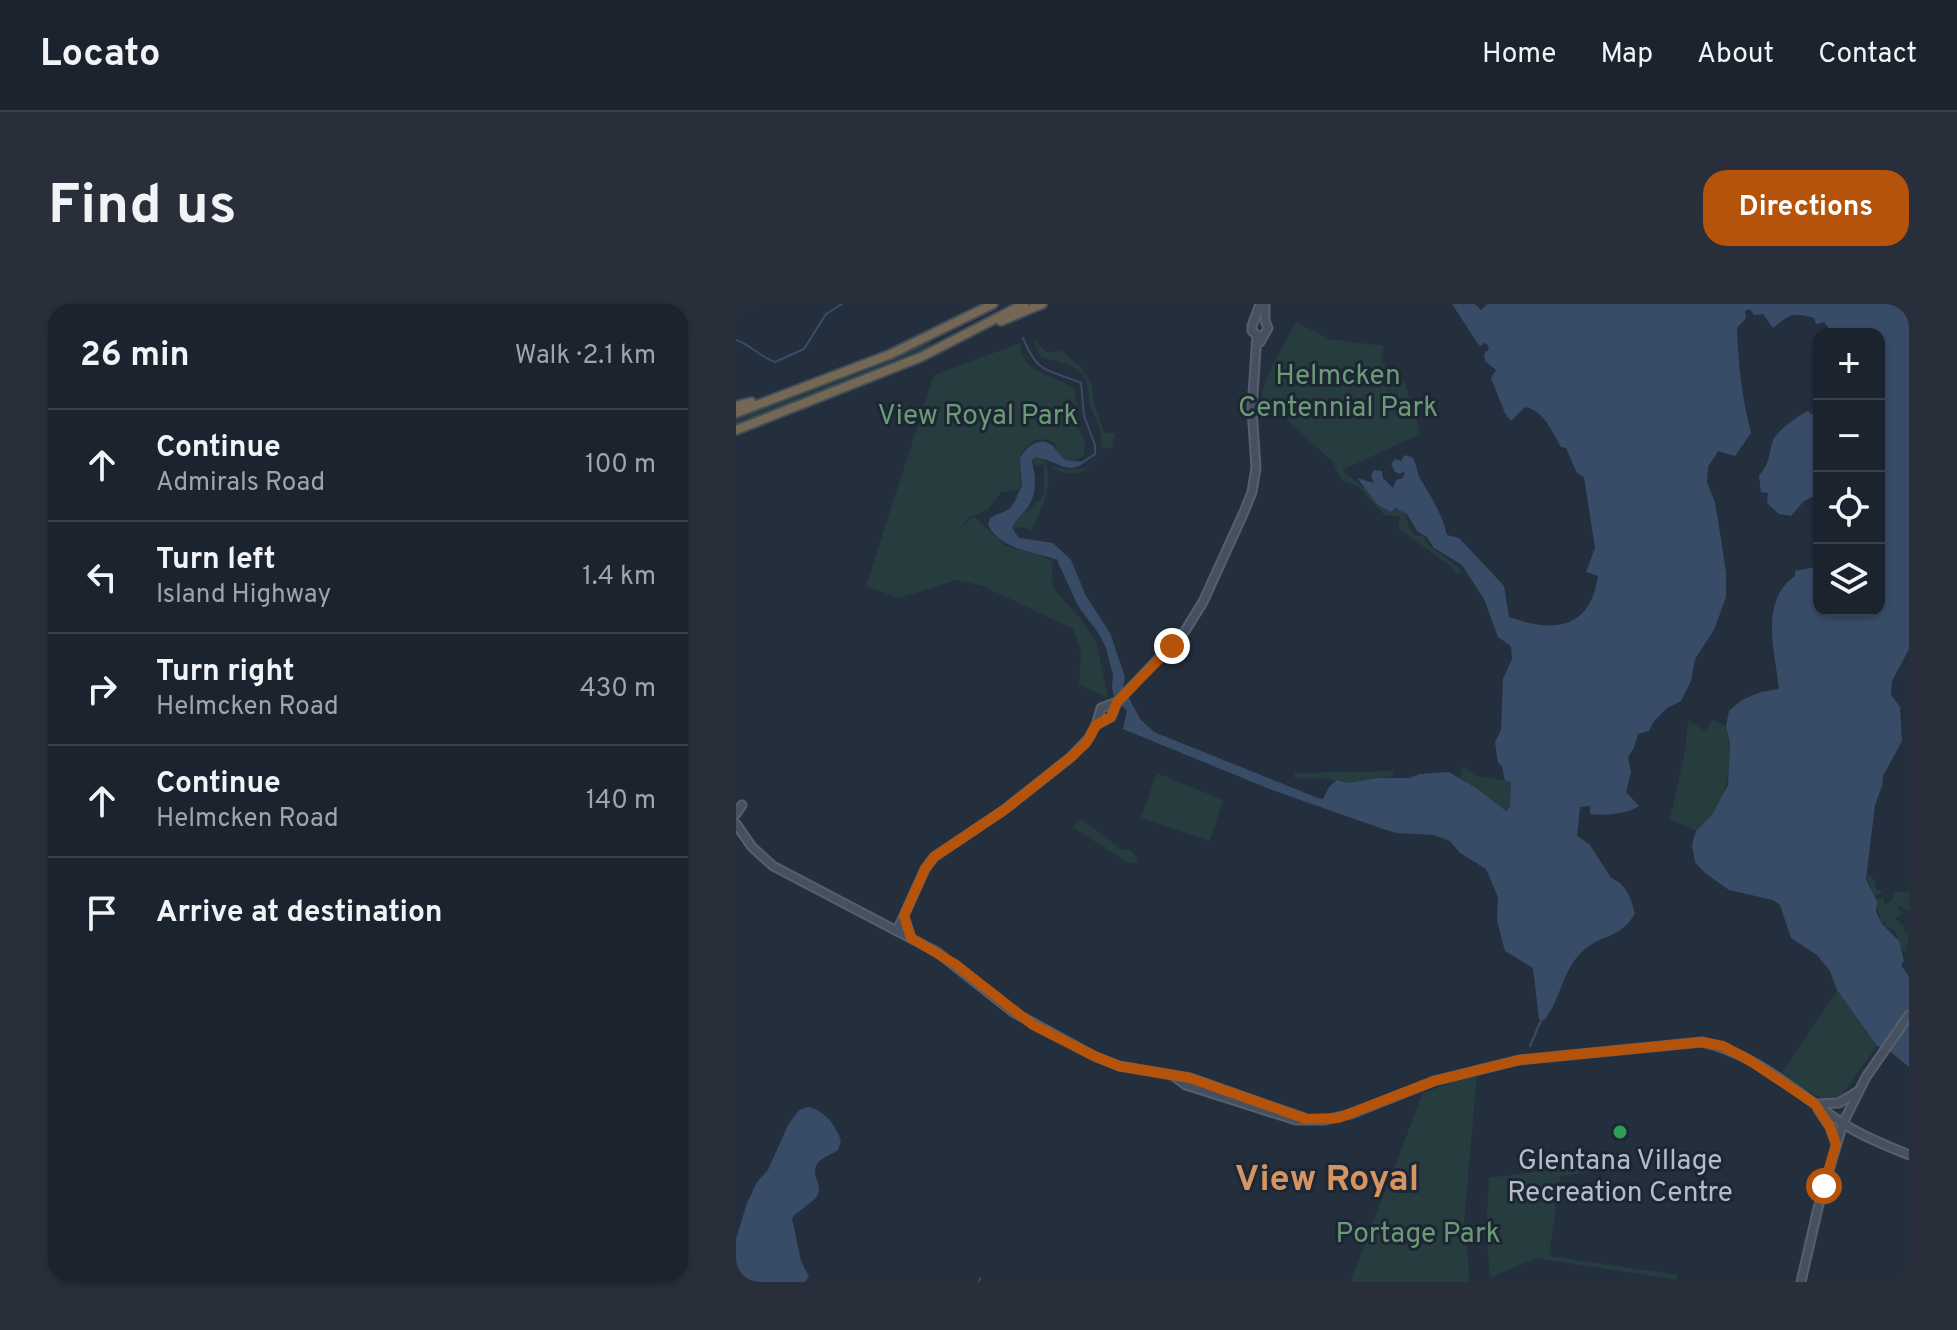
<!DOCTYPE html>
<html lang="en">
<head>
<meta charset="utf-8">
<style>
	body { margin:0; font-family:Overpass,sans-serif; background:#282f3a; color:#f1f3f6 }
	.controls { position:absolute; right:24px; top:24px; display:grid; overflow:hidden; border-radius:16px; box-shadow:0 2px 6px #0004 }
	.controls button { width:72px; height:72px; display:grid; place-items:center; padding:0; border:0; border-bottom:2px solid #39404a; background:#1b232e; color:#f1f3f6; font:40px sans-serif }
	.stop { position:absolute; width:24px; height:24px; margin:-18px; border:6px solid #b45309; border-radius:50%; background:#fff }
	.stop.end { background:#b45309; border-color:#fff; box-shadow:0 2px 8px #0008 }
	.list { margin:0; padding:0; list-style:none }
	h2 { display:flex; justify-content:space-between; align-items:center; height:104px; margin:0; padding:0 32px; font-size:34px }
	h2 small { font-size:26px; font-weight:400; color:#a0a4aa }
	.list li { display:grid; grid-template-columns:52px 1fr auto; gap:24px; align-items:center; box-sizing:border-box; height:112px; padding:0 32px; border-top:2px solid #39404a }
	.list b { display:block; font-size:30px; white-space:nowrap }
	.list p { margin:0; font-size:26px; white-space:nowrap; color:#a0a4aa }
	.list em { font-size:26px; font-style:normal; color:#a0a4aa }
	.icon { flex:none; width:44px; height:44px; fill:none; stroke:currentColor; stroke-width:2; stroke-linecap:round; stroke-linejoin:round }
	.map { position:relative; flex:none; width:1173px; height:978px; overflow:hidden; border-radius:24px }
	header { display:flex; align-items:center; gap:48px; box-sizing:border-box; height:112px; padding:0 40px; background:#1b232e; border-bottom:2px solid #39404a }
	header strong { font-size:38px }
	nav { display:flex; gap:44px; margin-inline-start:auto; font-size:28px }
	.intro { display:flex; align-items:center; justify-content:space-between; box-sizing:border-box; height:192px; padding:0 48px }
	h1 { margin:0; font-size:56px }
	.button { padding:20px 36px; border-radius:24px; background:#b45309; color:#fff; font-size:28px; font-weight:700 }
	main { display:flex; gap:48px; padding:0 48px }
	aside { flex:1; background:#1b232e; border-radius:24px; box-shadow:0 2px 6px #0004 }
	.map>svg:first-child { display:block }
	.green { fill:#263c3f }
	.water { fill:#394c67 }
	.lines { fill:none; stroke-linecap:round; stroke-linejoin:round }
	.stream { stroke:#394c67; stroke-width:2 }
	.secondary-casing { stroke:#565f6c; stroke-width:11 }
	.motorway-casing { stroke:#434c59; stroke-width:12 }
	.secondary { stroke:#465061; stroke-width:7 }
	.motorway { stroke:#746855; stroke-width:8 }
	.route { stroke:#b45309; stroke-width:10 }
	.leisure-dot { fill:#2e9e5b; stroke:#1d2633; stroke-width:3 }
	.labels { text-anchor:middle; dominant-baseline:central; stroke-width:6; stroke-linejoin:round; paint-order:stroke }
	.park-label { font-size:28px; fill:#6b9a76; stroke:#1d2633 }
	.poi-label { font-size:28px; fill:#b4bcc9; stroke:#1d2633 }
	.district-label { font-size:36px; font-weight:bold; fill:#d59563; stroke:#1d2633 }
</style>
</head>
<body>
<header>
<strong>Locato</strong>
<nav><a>Home</a><a>Map</a><a>About</a><a>Contact</a></nav>
</header>
<div class="intro"><h1>Find us</h1><a class="button">Directions</a></div>
<main>
<aside>
<h2>26 min<small>Walk · 2.1 km</small></h2>
<ul class="list">
<li><svg class="icon" aria-label="ahead" viewBox="0 0 24 24"><path d="M12 20V5M6 11l6-6 6 6"/></svg><div><b>Continue</b><p>Admirals Road</p></div><em>100 m</em></li>
<li><svg class="icon" aria-label="left" viewBox="0 0 24 24"><path d="M17 20v-9H6M10 6l-5 5 5 5"/></svg><div><b>Turn left</b><p>Island Highway</p></div><em>1.4 km</em></li>
<li><svg class="icon" aria-label="right" viewBox="0 0 24 24"><path d="M7 20v-9h11M14 6l5 5-5 5"/></svg><div><b>Turn right</b><p>Helmcken Road</p></div><em>430 m</em></li>
<li><svg class="icon" aria-label="ahead" viewBox="0 0 24 24"><path d="M12 20V5M6 11l6-6 6 6"/></svg><div><b>Continue</b><p>Helmcken Road</p></div><em>140 m</em></li>
<li><svg class="icon" aria-label="arrive" viewBox="0 0 24 24"><path d="M6 21V4h12l-3 4 3 4H6"/></svg><div><b>Arrive at destination</b></div></li>
</ul>
</aside>
<div class="map">
<svg width="1173" height="978" viewBox="0 0 1173 978">
	<rect width="100%" height="100%" fill="#242f3e"/>
	<g class="green">
		<path d="M 560,18 L 593,35 L 648,42 L 645,59 L 669,78 L 684,130 L 606,166 L 656,206 L 661,205 L 669,209 L 674,226 L 681,232 L 687,231 C 692,248 716,253 726,269 L 721,270 L 717,264 L 662,224 L 664,213 L 648,211 L 623,183 L 606,177 L 598,162 L 599,160 L 525,92 L 533,68 Z"/>
		<path d="M 297,35 L 311,48 L 326,47 L 345,64 L 355,78 L 358,100 L 368,128 L 379,130 L 376,145 L 366,143 C 356,169 340,175 316,164 L 315,162 C 338,168 364,170 366,137 C 366,127 358,113 355,103 C 351,90 354,77 344,68 C 333,58 317,57 304,53 Z"/>
		<polygon points="190,39 194,39 194,45 0,120 0,113"/>
		<path d="M 285,39 C 282,69 319,71 338,84 L 342,104 L 333,94 L 331,96 L 349,139 L 348,151 L 338,156 L 327,156 L 322,152 L 319,139 C 304,131 292,136 284,152 L 285,185 L 265,188 L 252,206 L 234,213 L 223,225 L 238,213 L 270,242 L 306,252 L 317,258 L 315,275 L 320,288 L 344,314 L 360,338 L 372,393 L 343,381 L 345,348 L 337,325 L 247,282 L 221,276 L 163,294 L 130,282 L 198,71 Z"/>
		<path d="M 306,151 C 321,176 306,204 295,227 L 287,223 L 279,224 L 278,230 L 269,221 L 293,206 L 308,191 L 308,161 L 298,161 L 296,152 Z"/>
		<path d="M 952,416 L 969,427 L 977,416 L 990,422 C 996,450 995,484 978,508 C 973,515 965,520 960,527 L 934,515 L 949,448 Z"/>
		<polygon points="727,462 740,472 775,477 774,504 766,506 724,473"/>
		<polygon points="657,467 657,472 611,479 593,475 558,474 559,469"/>
		<polygon points="421,469 487,496 474,537 405,514"/>
		<polygon points="346,515 386,546 395,546 403,559 390,558 337,523"/>
		<polygon points="1131,572 1138,573 1136,576 1139,577 1140,585 1147,588 1139,592 1141,595 1148,593 1148,601 1156,597 1159,587 1167,589 1173,587 1173,607 1161,601 1161,604 1169,610 1165,609 1159,615 1167,621 1170,629 1173,626 1171,648 1164,645 1159,626 1149,623 1150,617 1146,619"/>
		<path d="M 1101,686 L 1141,742 L 1104,793 C 1084,801 1062,780 1046,769 Z"/>
		<polygon points="741,769 728,919 734,978 614,978 687,789"/>
		<polygon points="869,861 871,866 824,872 813,952 942,971 941,976 800,954 754,974 750,928 753,874 842,862 845,864"/>
	</g>
	<g class="water">
		<path d="M 716,0 L 739,0 L 745,6 L 752,0 L 1173,0 L 1173,345 L 1156,377 L 1155,391 L 1164,403 L 1166,437 L 1147,472 L 1146,482 L 1139,501 L 1130,575 L 1141,598 L 1140,608 L 1146,620 L 1163,637 L 1168,657 L 1165,661 L 1173,673 L 1173,763 L 1155,748 L 1141,742 L 1101,686 L 1094,667 L 1081,651 L 1055,634 L 1044,601 L 1037,596 L 993,586 L 969,569 L 959,558 L 956,541 L 960,527 L 976,511 L 992,481 L 994,440 L 990,422 L 993,407 L 1006,396 L 1025,388 L 1043,385 C 1039,348 1023,297 1059,272 L 1059,267 L 1083,262 L 1083,306 L 1143,306 L 1143,30 L 1098,30 L 1088,18 L 1080,20 L 1078,14 C 1055,8 1055,10 1037,24 L 1027,10 L 1018,11 L 1014,5 L 1009,7 L 1010,14 L 1001,24 C 1002,60 1006,93 1015,129 L 999,152 L 982,147 L 972,163 L 971,178 L 979,199 L 986,241 L 990,269 L 990,293 L 978,326 L 959,355 L 955,377 L 945,397 L 931,404 L 918,417 L 913,427 L 902,430 L 898,444 L 892,453 L 895,468 L 890,488 L 903,502 C 891,510 869,512 854,510 L 854,502 L 844,503 L 841,532 L 854,541 L 875,574 C 891,580 895,595 899,610 C 881,637 867,629 848,646 C 825,666 825,697 808,716 L 803,715 L 797,664 L 769,647 L 761,616 L 762,593 L 750,565 L 724,549 L 714,537 L 698,531 L 661,529 L 647,525 L 536,486 L 387,425 L 391,407 L 378,393 L 376,384 L 377,371 L 370,344 L 363,330 L 342,302 L 321,256 C 297,247 266,247 252,221 L 254,214 C 260,210 267,209 273,205 C 280,199 282,188 286,182 L 284,154 C 289,144 303,132 314,140 C 319,143 324,152 329,156 L 349,158 C 329,174 317,152 298,154 L 296,157 C 300,175 302,192 288,208 C 283,214 279,216 276,224 L 283,234 L 317,239 L 335,256 L 350,292 L 374,329 L 389,373 L 387,383 L 404,415 L 418,428 L 582,494 L 587,495 L 593,483 L 601,476 L 611,479 L 642,474 L 674,474 L 684,470 L 713,468 L 740,484 L 770,507 L 774,503 L 775,478 L 769,477 L 766,462 L 762,459 L 759,438 L 765,426 L 767,375 L 776,355 L 775,342 L 762,333 L 748,295 L 726,261 L 698,244 L 691,233 L 681,227 L 671,210 L 659,204 L 655,208 L 642,201 L 621,174 L 638,179 L 635,172 L 638,166 L 646,167 L 647,174 L 657,184 L 660,176 L 667,174 L 669,167 L 663,170 L 659,168 L 655,160 L 659,155 L 665,157 L 669,151 L 677,154 C 681,161 681,171 686,178 C 697,195 706,211 711,231 L 723,234 L 768,282 L 773,313 C 818,329 854,326 862,272 L 850,268 L 859,244 L 848,173 L 841,169 L 830,144 L 825,143 C 816,127 808,107 789,103 L 775,117 L 769,109 L 755,74 L 760,66 L 749,57 L 748,50 L 753,45 L 751,40 L 748,39 L 745,42 L 742,40 Z"/>
		<path d="M 1072,107 L 1075,110 L 1083,108 L 1083,190 L 1068,197 L 1055,212 L 1043,210 L 1031,199 L 1032,189 L 1025,188 L 1023,172 C 1035,157 1032,152 1037,136 C 1040,128 1064,110 1072,107 Z"/>
		<path d="M 73,803 C 90,808 99,820 105,837 L 102,846 C 95,851 86,853 81,860 C 74,871 88,882 81,892 C 75,900 63,906 56,914 L 65,957 L 73,973 L 69,978 L 0,978 L 0,935 L 11,899 L 21,878 L 32,866 L 52,821 L 63,806 Z"/>
	</g>
	<g class="lines">
		<g class="stream">
			<path d="M 287,34 C 302,71 312,65 345,79 L 348,112 L 359,141 L 359,150 L 347,158"/>
			<path d="M 0,36 C 15,41 24,53 39,58 L 68,45 L 90,10 L 106,0"/>
			<polyline points="794,742 806,714"/>
			<polyline points="243,978 244,974"/>
		</g>
		<defs>
			<g id="secondary">
				<polyline points="521,31 516,27 516,22 524,0"/>
				<polyline points="524,38 532,24 529,17 529,0"/>
				<polyline points="360,421 375,413 381,398"/>
				<polyline points="0,510 6,501"/>
				<polyline points="0,520 16,543 37,562 201,648 277,708 358,752 383,762 454,774 568,814"/>
				<polyline points="168,612 175,634"/>
				<polyline points="161,627 189,565 198,553 268,506 335,453 353,434 360,421 365,404 381,398 449,327 467,298 508,208 516,188 520,164 516,105 521,31"/>
				<path d="M 439,773 L 450,781 L 560,816 L 589,816 L 615,810 L 698,777 L 783,756 L 966,738 C 1020,749 1065,793 1111,822 C 1130,834 1152,842 1173,851"/>
				<polyline points="1081,800 1103,799 1121,788"/>
				<polyline points="1082,805 1094,823 1100,840"/>
				<polyline points="1065,978 1082,904 1107,819 1130,773 1173,711"/>
			</g>
			<g id="motorway">
				<polyline points="265,17 306,0"/>
				<polyline points="0,102 15,98"/>
				<polyline points="0,109 155,50 257,0"/>
				<polyline points="0,126 185,53 288,0"/>
			</g>
		</defs>
		<use href="#secondary" class="secondary-casing"/>
		<use href="#motorway" class="motorway-casing"/>
		<use href="#secondary" class="secondary"/>
		<use href="#motorway" class="motorway"/>
	</g>
	<g class="lines">
		<polyline class="route" points="436,342 381,398 375,413 360,421 350,439 335,453 268,506 198,553 189,565 168,612 175,634 219,660 297,721 358,752 383,762 454,774 570,815 602,814 698,777 783,756 966,738 987,742 1013,756 1079,800 1094,823 1100,840 1088,882"/>
	</g>
	<circle class="leisure-dot" cx="884" cy="828" r="8"/>
	<g class="labels">
		<g class="park-label">
			<text x="602" y="73">Helmcken<tspan x="602" dy="32">Centennial Park</tspan></text>
			<text x="242" y="113">View Royal Park</text>
			<text x="682" y="931">Portage Park</text>
		</g>
		<g class="poi-label">
			<text x="884" y="858">Glentana Village<tspan x="884" dy="32">Recreation Centre</tspan></text>
		</g>
		<g class="district-label">
			<text x="591" y="877">View Royal</text>
		</g>
	</g>
</svg>
<div class="controls">
<button>+</button>
<button>−</button>
<button><svg class="icon" aria-label="locate" viewBox="0 0 24 24"><circle cx="12" cy="12" r="6"/><path d="M12 2v4M12 18v4M2 12h4M18 12h4"/></svg></button>
<button><svg class="icon" aria-label="layers" viewBox="0 0 24 24"><path d="M12 4l9 5-9 5-9-5zM3 14l9 5 9-5"/></svg></button>
</div>
<div class="stop" style="left:1088px;top:882px"></div>
<div class="stop end" style="left:436px;top:342px"></div>
</div>
</main>
</body>
</html>
